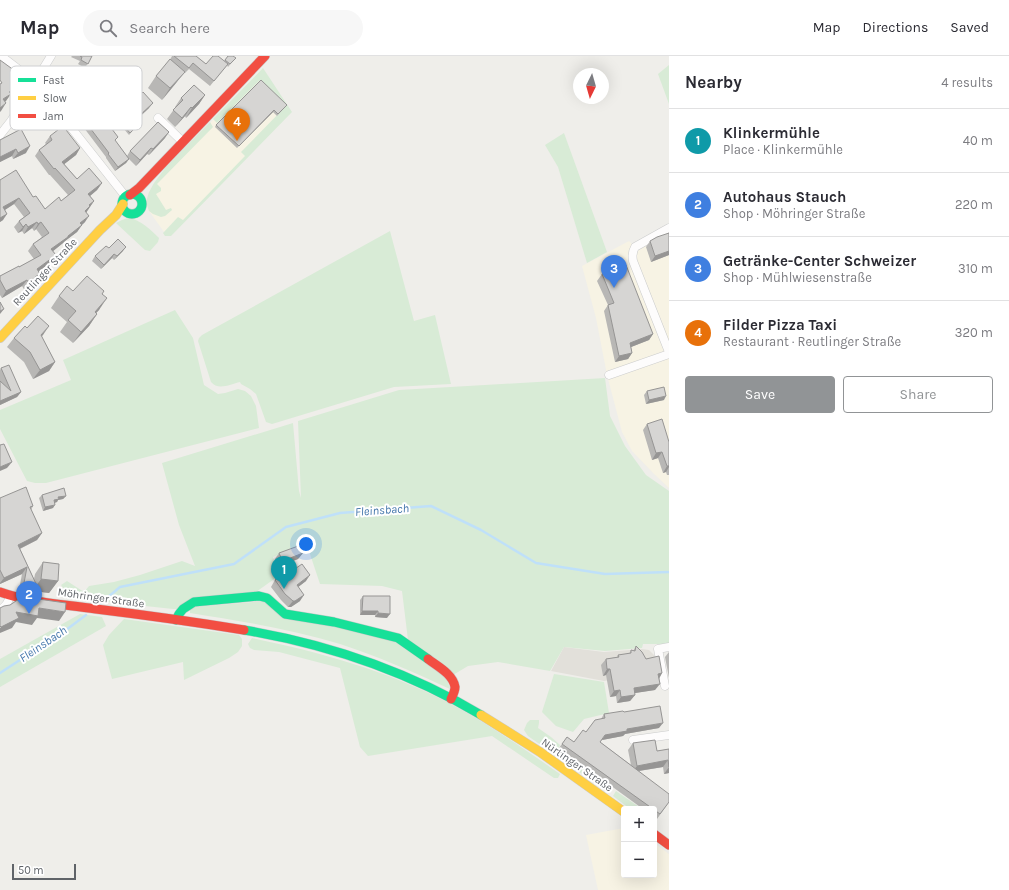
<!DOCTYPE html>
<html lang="en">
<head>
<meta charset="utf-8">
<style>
	body { margin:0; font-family:Karla,sans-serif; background:#f7f7f7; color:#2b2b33 }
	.controls { position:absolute; right:12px; bottom:12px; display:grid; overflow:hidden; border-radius:4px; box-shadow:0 4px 16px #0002 }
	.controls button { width:36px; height:36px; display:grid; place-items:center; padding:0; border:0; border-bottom:1px solid #e1e1e2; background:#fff; color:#2b2b33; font:20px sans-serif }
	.compass { position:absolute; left:573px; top:12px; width:36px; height:36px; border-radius:50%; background:#fff; box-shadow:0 4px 16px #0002; rotate:185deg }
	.scale { position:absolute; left:12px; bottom:10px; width:64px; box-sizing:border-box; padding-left:4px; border:2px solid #5f6368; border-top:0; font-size:11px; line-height:14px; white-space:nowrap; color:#5f6368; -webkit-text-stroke:3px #fff; paint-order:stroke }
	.you { position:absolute; left:306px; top:488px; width:14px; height:14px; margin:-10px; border:3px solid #fff; border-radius:50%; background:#1a73e8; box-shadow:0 0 0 6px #1a73e833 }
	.badge { display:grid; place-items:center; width:26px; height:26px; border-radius:50%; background:#919496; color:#fff; font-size:13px; font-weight:700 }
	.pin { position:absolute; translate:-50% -33px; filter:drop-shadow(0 1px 2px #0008) }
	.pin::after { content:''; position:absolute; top:21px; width:14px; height:12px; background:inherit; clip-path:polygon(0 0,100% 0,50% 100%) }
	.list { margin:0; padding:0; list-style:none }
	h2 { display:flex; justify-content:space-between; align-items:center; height:52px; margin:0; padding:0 16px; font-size:17px }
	h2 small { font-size:13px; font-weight:400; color:#7c7c81 }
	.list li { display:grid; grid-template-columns:26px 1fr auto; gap:12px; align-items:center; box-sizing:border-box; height:64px; padding:0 16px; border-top:1px solid #e1e1e2 }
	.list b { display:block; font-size:15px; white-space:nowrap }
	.list p { margin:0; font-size:13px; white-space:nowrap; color:#7c7c81 }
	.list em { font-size:13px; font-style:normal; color:#7c7c81 }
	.actions { display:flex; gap:8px; padding:12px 16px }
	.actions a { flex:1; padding:9px 0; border:1px solid #919496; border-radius:4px; text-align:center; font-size:14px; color:#919496 }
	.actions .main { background:#919496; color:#fff }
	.icon { flex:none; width:22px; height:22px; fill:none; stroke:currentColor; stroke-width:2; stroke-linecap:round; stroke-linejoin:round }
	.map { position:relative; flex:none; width:669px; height:834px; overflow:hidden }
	header { display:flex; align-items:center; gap:24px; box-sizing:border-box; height:56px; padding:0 20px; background:#fff; border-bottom:1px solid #e1e1e2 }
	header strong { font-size:19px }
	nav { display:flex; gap:22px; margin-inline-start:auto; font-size:14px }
	.search { width:280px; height:36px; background:#f7f7f7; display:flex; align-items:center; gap:10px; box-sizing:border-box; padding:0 14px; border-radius:22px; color:#7c7c81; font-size:15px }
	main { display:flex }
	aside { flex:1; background:#fff }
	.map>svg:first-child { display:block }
	.commercial { fill:#f7f3e4 }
	.education { fill:#e2e0da }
	.green { fill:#d8ebd6 }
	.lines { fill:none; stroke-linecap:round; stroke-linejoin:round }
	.stream { stroke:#bfe0f9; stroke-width:2.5 }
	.street-casing { stroke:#cbcccc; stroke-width:9 }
	.fast-casing { stroke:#cacacb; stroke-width:10 }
	.slow-casing { stroke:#cacacb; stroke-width:10 }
	.jam-casing { stroke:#cacacb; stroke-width:10 }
	.street { stroke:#fdfcfc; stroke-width:8 }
	.fast { stroke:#16e098; stroke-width:9 }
	.slow { stroke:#ffcf43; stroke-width:9 }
	.jam { stroke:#f24e42; stroke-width:9 }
	.wall { fill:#b8b7b5 }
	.shaded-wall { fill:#969594 }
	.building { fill:#d6d5d3; stroke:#969594 }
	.labels { text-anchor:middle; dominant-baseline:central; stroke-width:4; stroke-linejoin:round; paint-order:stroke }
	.street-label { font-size:11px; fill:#5f6368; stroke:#fff }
	.water-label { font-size:12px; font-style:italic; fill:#4174aa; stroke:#fff }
	.key { fill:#fff; stroke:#cfd0d2; stroke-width:1 }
	.key-label { font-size:11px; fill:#5f6368 }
</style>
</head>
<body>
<header>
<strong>Map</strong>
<div class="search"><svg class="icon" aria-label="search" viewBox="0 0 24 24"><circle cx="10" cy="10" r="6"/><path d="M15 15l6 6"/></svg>Search here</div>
<nav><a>Map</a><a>Directions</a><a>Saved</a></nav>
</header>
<main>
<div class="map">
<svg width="669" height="834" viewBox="0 0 669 834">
	<rect width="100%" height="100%" fill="#efeeea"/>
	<g class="commercial">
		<polygon points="262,13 290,57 173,176 167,180 149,155 149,135 169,110"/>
		<polygon points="669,172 669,432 654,418 632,395 622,376 607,319 596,262 582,210 629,185 635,191"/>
		<polygon points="624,772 624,819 654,819 654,787 669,798 669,834 598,834 586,779"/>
	</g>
	<polygon class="education" points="564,591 604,596 642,593 649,594 654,599 657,605 658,616 604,625 551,615"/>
	<g class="green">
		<polygon points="669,9 669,48 658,18"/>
		<polygon points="263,12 292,56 219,131 171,180 165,180 163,177 178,161 183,164 245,100 241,96 285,51 259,25 217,67 213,63"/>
		<polygon points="210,66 213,71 157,128 161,132 161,135 156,138 166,154 171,152 172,154 165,160 161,161 153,158 149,155 146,146 149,136 154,127 166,111"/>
		<polygon points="564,77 607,196 587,207 558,111 545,89"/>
		<path d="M 128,162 C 140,163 151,174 159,182 L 158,186 L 150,195 L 145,194 L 116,167 L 122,164 Z"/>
		<path d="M 390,175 L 414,265 L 435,259 L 451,328 L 394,331 L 272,368 L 266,366 L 256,338 L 250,333 L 241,328 L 240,326 C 231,328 218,335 211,326 L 198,285 L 199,282 L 202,279 Z"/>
		<polygon points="175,254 193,282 204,329 218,338 225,337 238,333 245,335 251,340 256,350 259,372 46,427 35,427 27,425 0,373 0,354 71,324 63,304"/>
		<polygon points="605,322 610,360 625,390 646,419 669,435 669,588 643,588 642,592 605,595 564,591 550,615 498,606 468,610 453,619 408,584 402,535 382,530 320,528 306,486 273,501 278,518 277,521 256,536 177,553 173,553 71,542 61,529 67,525 84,536 89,530 114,526 140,519 182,505 195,510 179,469 162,407 293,367 299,435 301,442 298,365 399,334"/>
		<path d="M 264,545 L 282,559 L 397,585 L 445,617 L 450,633 C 414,616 377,600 340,588 C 291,573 240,565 190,557 L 190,554 L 194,551 Z"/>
		<polygon points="80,558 102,561 106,570 0,631 0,603"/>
		<polygon points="124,563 239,579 242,583 242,590 238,596 229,602 184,624 183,606 112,623 103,589 109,579"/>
		<path d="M 252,582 C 319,596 386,614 447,646 C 487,667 523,692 560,718 L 558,722 L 554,722 L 492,680 L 368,700 L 360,691 L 340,612 L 279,596 L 254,594 L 250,592 L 248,588 Z"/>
		<polygon points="554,618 604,626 609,657 584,663 573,676 556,670 542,656"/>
		<polygon points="530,664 539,664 539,667 538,672 551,681 560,689 558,693 609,730 605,734 528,680 524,674 527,667"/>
		<polygon points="616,735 642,753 630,753 613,740"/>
	</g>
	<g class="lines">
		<g class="stream">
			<polyline points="101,547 120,531 234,508 286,471 340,457 431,450 481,474 536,507 605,518 669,516"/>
			<polyline points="0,617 66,574 86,559"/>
		</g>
		<defs>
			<g id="street">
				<polyline points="1,0 35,26 126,141"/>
				<polyline points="158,62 183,86"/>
				<polyline points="0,79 11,65 51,0"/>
				<path d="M 669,172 L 635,191 C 632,196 632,200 633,205 L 669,296"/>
				<polyline points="609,319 669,298"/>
				<path d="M 0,554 C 6,550 8,547 10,540"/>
				<polyline points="665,630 658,593 669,591"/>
				<polyline points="633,684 669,679"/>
			</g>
			<g id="fast">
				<circle cx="132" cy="148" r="10"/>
				<polyline points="176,564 179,558 183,553 194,546 259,540 267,542 285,558 334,566 398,582 428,603"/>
				<path d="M 244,574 C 327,588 409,616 481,659"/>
			</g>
			<g id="slow">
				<polyline points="0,282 100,174 116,159 123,148"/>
				<polyline points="481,659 540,696 624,756"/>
			</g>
			<g id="jam">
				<polyline points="130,139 139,132 265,0"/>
				<path d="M 0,536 C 31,547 63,548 96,553 C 145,559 195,566 244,574"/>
				<path d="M 428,603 C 437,610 453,618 455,631 C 455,635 453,639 451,643"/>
				<polyline points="654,778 669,789"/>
			</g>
		</defs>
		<use href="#street" class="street-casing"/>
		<use href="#fast" class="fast-casing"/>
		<use href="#slow" class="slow-casing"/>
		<use href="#jam" class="jam-casing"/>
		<use href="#street" class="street"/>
		<use href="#fast" class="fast"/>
		<use href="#slow" class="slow"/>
		<use href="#jam" class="jam"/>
	</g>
	<g class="wall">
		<polygon points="72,0 92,0 85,12 78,8 80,5 71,1"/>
		<polygon points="172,0 196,0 206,8 224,5 228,0 234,4 228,11 227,9 210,30 189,13 185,17 184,16 176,27 162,44 148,32 156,20 170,4"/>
		<polygon points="51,21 78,36 94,50 106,62 105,64 115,85 127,100 130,95 165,82 149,99 147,98 136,110 129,103 126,107 115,115 106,102 106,101 78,64 79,63 48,25"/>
		<polygon points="105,28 149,52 134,66 101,33"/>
		<polygon points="205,39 199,48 186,62 185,60 175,71 167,63 175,52 175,51 181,42"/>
		<polygon points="287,49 277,60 273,56 237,92 215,71 216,69"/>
		<polygon points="125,71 135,72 129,79 124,73"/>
		<polygon points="50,80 80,92 76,99 64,108 77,123 102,127 97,134 90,140 94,145 86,156 85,166 82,169 77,176 65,185 63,187 53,195 56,199 51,206 39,215 40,218 36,223 32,231 25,235 22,230 2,242 0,239 0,220 19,211 34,203 28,195 33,188 42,181 36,173 34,175 32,172 24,178 22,175 18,177 14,171 19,165 24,161 14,148 5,154 3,164 0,166 0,124 33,141 45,153 61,145 68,139 50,119 49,119 35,100 39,94 46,88 45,87"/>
		<polygon points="0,84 26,97 13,103 12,100 0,106"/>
		<polygon points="669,177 669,199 651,206 646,191 650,185"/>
		<polygon points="123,195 114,204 112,202 101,213 92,205 95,200"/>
		<polygon points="602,218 653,278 649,284 631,291 632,297 628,303 615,306 604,255 608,249 597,225"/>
		<polygon points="73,235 104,235 102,238 99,254 96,257 97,258 89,270 73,287 60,276 67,266 51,252 59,240"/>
		<polygon points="27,272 42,281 55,306 49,315 33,323 24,306 7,291 14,282"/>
		<polygon points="1,312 21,336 17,341 0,349 0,314"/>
		<polygon points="647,335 664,344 646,348 644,339"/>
		<polygon points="647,368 669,386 669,419 667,419 666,416 663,417 658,402 652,404 643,374"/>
		<polygon points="42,439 66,440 63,443 58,444 57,446 54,447 53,452 43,455 39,442"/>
		<polygon points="0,442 33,450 31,454 42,477 37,484 20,493 34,523 35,518 43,506 58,525 49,537 34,535 32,537 19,534 22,518 0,528"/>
		<polygon points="279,497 303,497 298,503 280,510 278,510 275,503"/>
		<polygon points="289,517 306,525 298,531 300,545 291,551 288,551 281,544 271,531 275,524"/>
		<polygon points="363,540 387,562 375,561 375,559 360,559 360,544"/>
		<polygon points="636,590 646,603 662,617 659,623 655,634 634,637 635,639 630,645 617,647 616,640 610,641 606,619 603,620 601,609 606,603 617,601 618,599 629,598 631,594 633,595"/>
		<polygon points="669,596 669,622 665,601"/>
		<polygon points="624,656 659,672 625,678 623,680 602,684 600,686 631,709 628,694 633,687 657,695 669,693 669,717 664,718 663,711 639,715 669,746 657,763 654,761 654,753 643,753 559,692 567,681 574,686 601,663 604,658"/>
	</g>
	<g class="shaded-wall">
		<polygon points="185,16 176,27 162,44 170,32"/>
		<polygon points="22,20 7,41 11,38 6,45 0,49 0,48 9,36"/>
		<polygon points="205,39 199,48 186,62 192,52"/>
		<polygon points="6,47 1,55 0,56 0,52"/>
		<polygon points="153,47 149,52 134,66 138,61"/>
		<polygon points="191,51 185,60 175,71 182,62"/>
		<polygon points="274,54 273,56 237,92 239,90"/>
		<polygon points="169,76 165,82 149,99 153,93"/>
		<polygon points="30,90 26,97 13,103 18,97"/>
		<polygon points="80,92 76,99 58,113 62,106"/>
		<polygon points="151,92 147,98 136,110 140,104"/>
		<polygon points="16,93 12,100 0,106 0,101"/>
		<polygon points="129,103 126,107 115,115 118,111"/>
		<polygon points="102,127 97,134 84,145 88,138"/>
		<polygon points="19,142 14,148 0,157 3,151"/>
		<polygon points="94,145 86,157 80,161 89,149"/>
		<polygon points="7,158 3,164 0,166 0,162"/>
		<polygon points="89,160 85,166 76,174 80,167"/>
		<polygon points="37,166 32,172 24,178 28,171"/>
		<polygon points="41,166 36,173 34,175 38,168"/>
		<polygon points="26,168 22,175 18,177 23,171"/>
		<polygon points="82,169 77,176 65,185 63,187 47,200 51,193"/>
		<polygon points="126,191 123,195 114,204 117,200"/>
		<polygon points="669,195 669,199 651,206 655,200"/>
		<polygon points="114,198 112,202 101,213 104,209"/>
		<polygon points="56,199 51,206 33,220 37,213"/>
		<polygon points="40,218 35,224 35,221"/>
		<polygon points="27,224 22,230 2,242 6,235"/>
		<polygon points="37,224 32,231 25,235 29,228"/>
		<polygon points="107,242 99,254 86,268 95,256"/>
		<polygon points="4,253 0,258 0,255"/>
		<polygon points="97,258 89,270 73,287 81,276"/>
		<polygon points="49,270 43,279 35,288 41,279"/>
		<polygon points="653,278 649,284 626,293 630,287"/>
		<polygon points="632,297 628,303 615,306 619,300"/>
		<polygon points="55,306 49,315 33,323 40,314"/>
		<polygon points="21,336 17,341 0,349 0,345"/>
		<polygon points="666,340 664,344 646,348 649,344"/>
		<polygon points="662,396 658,402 652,404 656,397"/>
		<polygon points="12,406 7,412 0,415 0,411"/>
		<polygon points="667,410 669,410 669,411 666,416 663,417"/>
		<polygon points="66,440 63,443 58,444 57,446 51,448 54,444 58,441"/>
		<polygon points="55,449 53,452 43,455 45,451"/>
		<polygon points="42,477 37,484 13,496 18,489"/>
		<polygon points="303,497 298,503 280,510 278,510 282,504"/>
		<polygon points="27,511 22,518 0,528 0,527 4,522"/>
		<polygon points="310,519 306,525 293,535 297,529"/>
		<polygon points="41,523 58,525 49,537 34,535 32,537 19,534 24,527 36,530"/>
		<polygon points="304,539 300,545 291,551 288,551 293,545"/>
		<polygon points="39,552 65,556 59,565 37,562 32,569 16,566 12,572 0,577 0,572 16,556"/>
		<polygon points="362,555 378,555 375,559 360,559"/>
		<polygon points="378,557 390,558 387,562 375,561"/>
		<polygon points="607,613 610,613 606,619 603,620"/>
		<polygon points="662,617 658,624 658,618"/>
		<polygon points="660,628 655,634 629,638 634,632"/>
		<polygon points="620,634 616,640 610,641 614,635"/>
		<polygon points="635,639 630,645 617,647 621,641"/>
		<polygon points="663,667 659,672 625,678 623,680 602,684 605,679 627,673"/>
		<polygon points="668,704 663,711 632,716 637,710"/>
		<polygon points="669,711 669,717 664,718"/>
	</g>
	<g class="building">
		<polygon points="80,0 92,0 88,8 81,4 82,1"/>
		<polygon points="174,0 196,0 206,8 213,0 218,0 228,8 214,25 193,7 189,12"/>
		<polygon points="228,0 233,0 236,2 230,8 225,4"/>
		<polygon points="170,3 185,16 170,32 156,20"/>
		<polygon points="0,4 22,20 12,33 9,36 11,38 3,43 6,47 0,52 0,28 2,27 0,24"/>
		<polygon points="61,14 78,36 81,34 94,50 96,49 106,62 105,64 118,81 115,84 129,103 118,111 108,98 109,97 81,60 82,60 51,21"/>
		<polygon points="118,15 141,38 143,36 153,47 138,61 105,28"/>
		<polygon points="261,24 287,49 278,58 274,54 239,90 216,69"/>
		<polygon points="194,29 205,39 192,52 191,51 182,62 173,54 183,44 181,42"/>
		<polygon points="158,66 169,76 153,93 151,92 140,104 130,95"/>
		<polygon points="130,67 135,72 130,77 125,71"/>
		<polygon points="63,70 80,92 62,106 77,123 89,112 102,127 88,138 94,145 89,149 90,150 85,155 89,160 80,167 82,169 68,180 68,181 51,193 56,199 37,213 40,218 35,221 37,224 29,228 27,224 6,235 0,224 0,220 19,210 19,211 41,199 33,188 49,177 41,166 38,168 37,166 28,171 26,168 23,171 19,165 30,157 19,142 3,151 7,158 0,162 0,124 16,114 33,141 36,140 45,153 59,141 61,145 75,134 55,112 54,113 39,94 52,84 50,80"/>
		<polygon points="21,73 30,90 18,97 16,93 0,101 0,84"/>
		<polygon points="669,177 669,195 655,200 650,185 657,181"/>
		<polygon points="118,183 126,191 117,200 114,198 104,209 95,200 106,190 109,192"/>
		<polygon points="626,209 653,278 630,287 632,297 619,300 608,249 614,247 602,218"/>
		<polygon points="87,220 104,235 102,238 107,242 95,256 97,258 81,276 68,264 76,255 59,240 67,230 73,235"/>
		<polygon points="0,246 4,253 0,255"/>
		<polygon points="38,260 49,270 41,279 55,306 40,314 30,296 14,282 25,270 27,272"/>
		<polygon points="9,309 21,336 0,345 0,325 11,335 1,312"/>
		<polygon points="664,331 666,340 649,344 647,335"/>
		<polygon points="662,363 669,386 669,410 667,410 662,396 656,397 647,368"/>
		<polygon points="4,388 12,406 0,411 0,389"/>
		<polygon points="26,431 33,450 30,451 42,477 18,489 37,530 24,527 27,511 4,522 0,514 0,442"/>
		<polygon points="64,432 66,440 58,441 59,443 54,444 55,449 45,451 42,439"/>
		<polygon points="301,489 303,497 285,504 282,504 279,497"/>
		<polygon points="43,506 59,508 58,525 41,523"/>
		<polygon points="302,508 310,519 297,529 304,539 295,545 293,545 285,538 275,524 288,515 289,517"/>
		<polygon points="20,539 38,543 66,547 65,556 39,552 38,560 16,556 19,562 1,571 0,570 0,552 4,550 10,549 19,543"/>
		<polygon points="363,540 390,540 390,558 378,557 378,555 362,555"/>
		<polygon points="636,590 642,596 646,603 659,600 662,617 658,618 660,628 634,632 635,639 621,641 620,634 614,635 610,613 607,613 606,603 619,601 618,599 631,597 631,594 635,595"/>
		<polygon points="660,650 663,667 627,673 627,675 605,679 600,686 669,738 669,746 660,758 562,688 567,681 574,686 583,674 586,676 595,664 605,662 604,658 623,655 624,656"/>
		<polygon points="655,684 657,695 669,693 669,711 668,704 637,710 633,687"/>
	</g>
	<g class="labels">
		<g class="street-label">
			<text transform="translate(45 216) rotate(-47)">Reutlinger Straße</text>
			<text transform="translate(101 542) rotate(8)">Möhringer Straße</text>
			<text transform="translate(577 709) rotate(35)">Nürtinger Straße</text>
		</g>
		<g class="water-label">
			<text transform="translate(382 454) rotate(-4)">Fleinsbach</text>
			<text transform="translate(43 588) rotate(-34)">Fleinsbach</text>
		</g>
	</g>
	<rect x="10" y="10" width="132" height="64" rx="6" class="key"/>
	<rect x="18" y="22" width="18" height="4" fill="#16e098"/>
	<rect x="18" y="40" width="18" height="4" fill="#ffcf43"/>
	<rect x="18" y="58" width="18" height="4" fill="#f24e42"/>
	<g class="key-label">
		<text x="43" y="28">Fast</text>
		<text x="43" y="46">Slow</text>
		<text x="43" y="64">Jam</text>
	</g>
</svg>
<div class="controls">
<button>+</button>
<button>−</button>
</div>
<svg class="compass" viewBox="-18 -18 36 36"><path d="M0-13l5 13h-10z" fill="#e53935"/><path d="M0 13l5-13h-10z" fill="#7c7c81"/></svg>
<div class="scale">50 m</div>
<div class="you"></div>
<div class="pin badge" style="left:284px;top:533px;background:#0f9aa8">1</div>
<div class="pin badge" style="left:29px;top:558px;background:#3f7fe0">2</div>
<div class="pin badge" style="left:614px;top:232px;background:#3f7fe0">3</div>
<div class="pin badge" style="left:237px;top:85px;background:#e8710a">4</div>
</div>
<aside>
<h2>Nearby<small>4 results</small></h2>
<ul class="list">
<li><span class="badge" style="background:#0f9aa8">1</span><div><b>Klinkermühle</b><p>Place · Klinkermühle</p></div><em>40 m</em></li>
<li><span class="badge" style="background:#3f7fe0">2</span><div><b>Autohaus Stauch</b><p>Shop · Möhringer Straße</p></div><em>220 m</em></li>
<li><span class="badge" style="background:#3f7fe0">3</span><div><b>Getränke-Center Schweizer</b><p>Shop · Mühlwiesenstraße</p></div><em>310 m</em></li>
<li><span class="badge" style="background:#e8710a">4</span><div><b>Filder Pizza Taxi</b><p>Restaurant · Reutlinger Straße</p></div><em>320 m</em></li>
</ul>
<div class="actions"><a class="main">Save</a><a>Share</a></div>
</aside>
</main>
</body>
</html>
